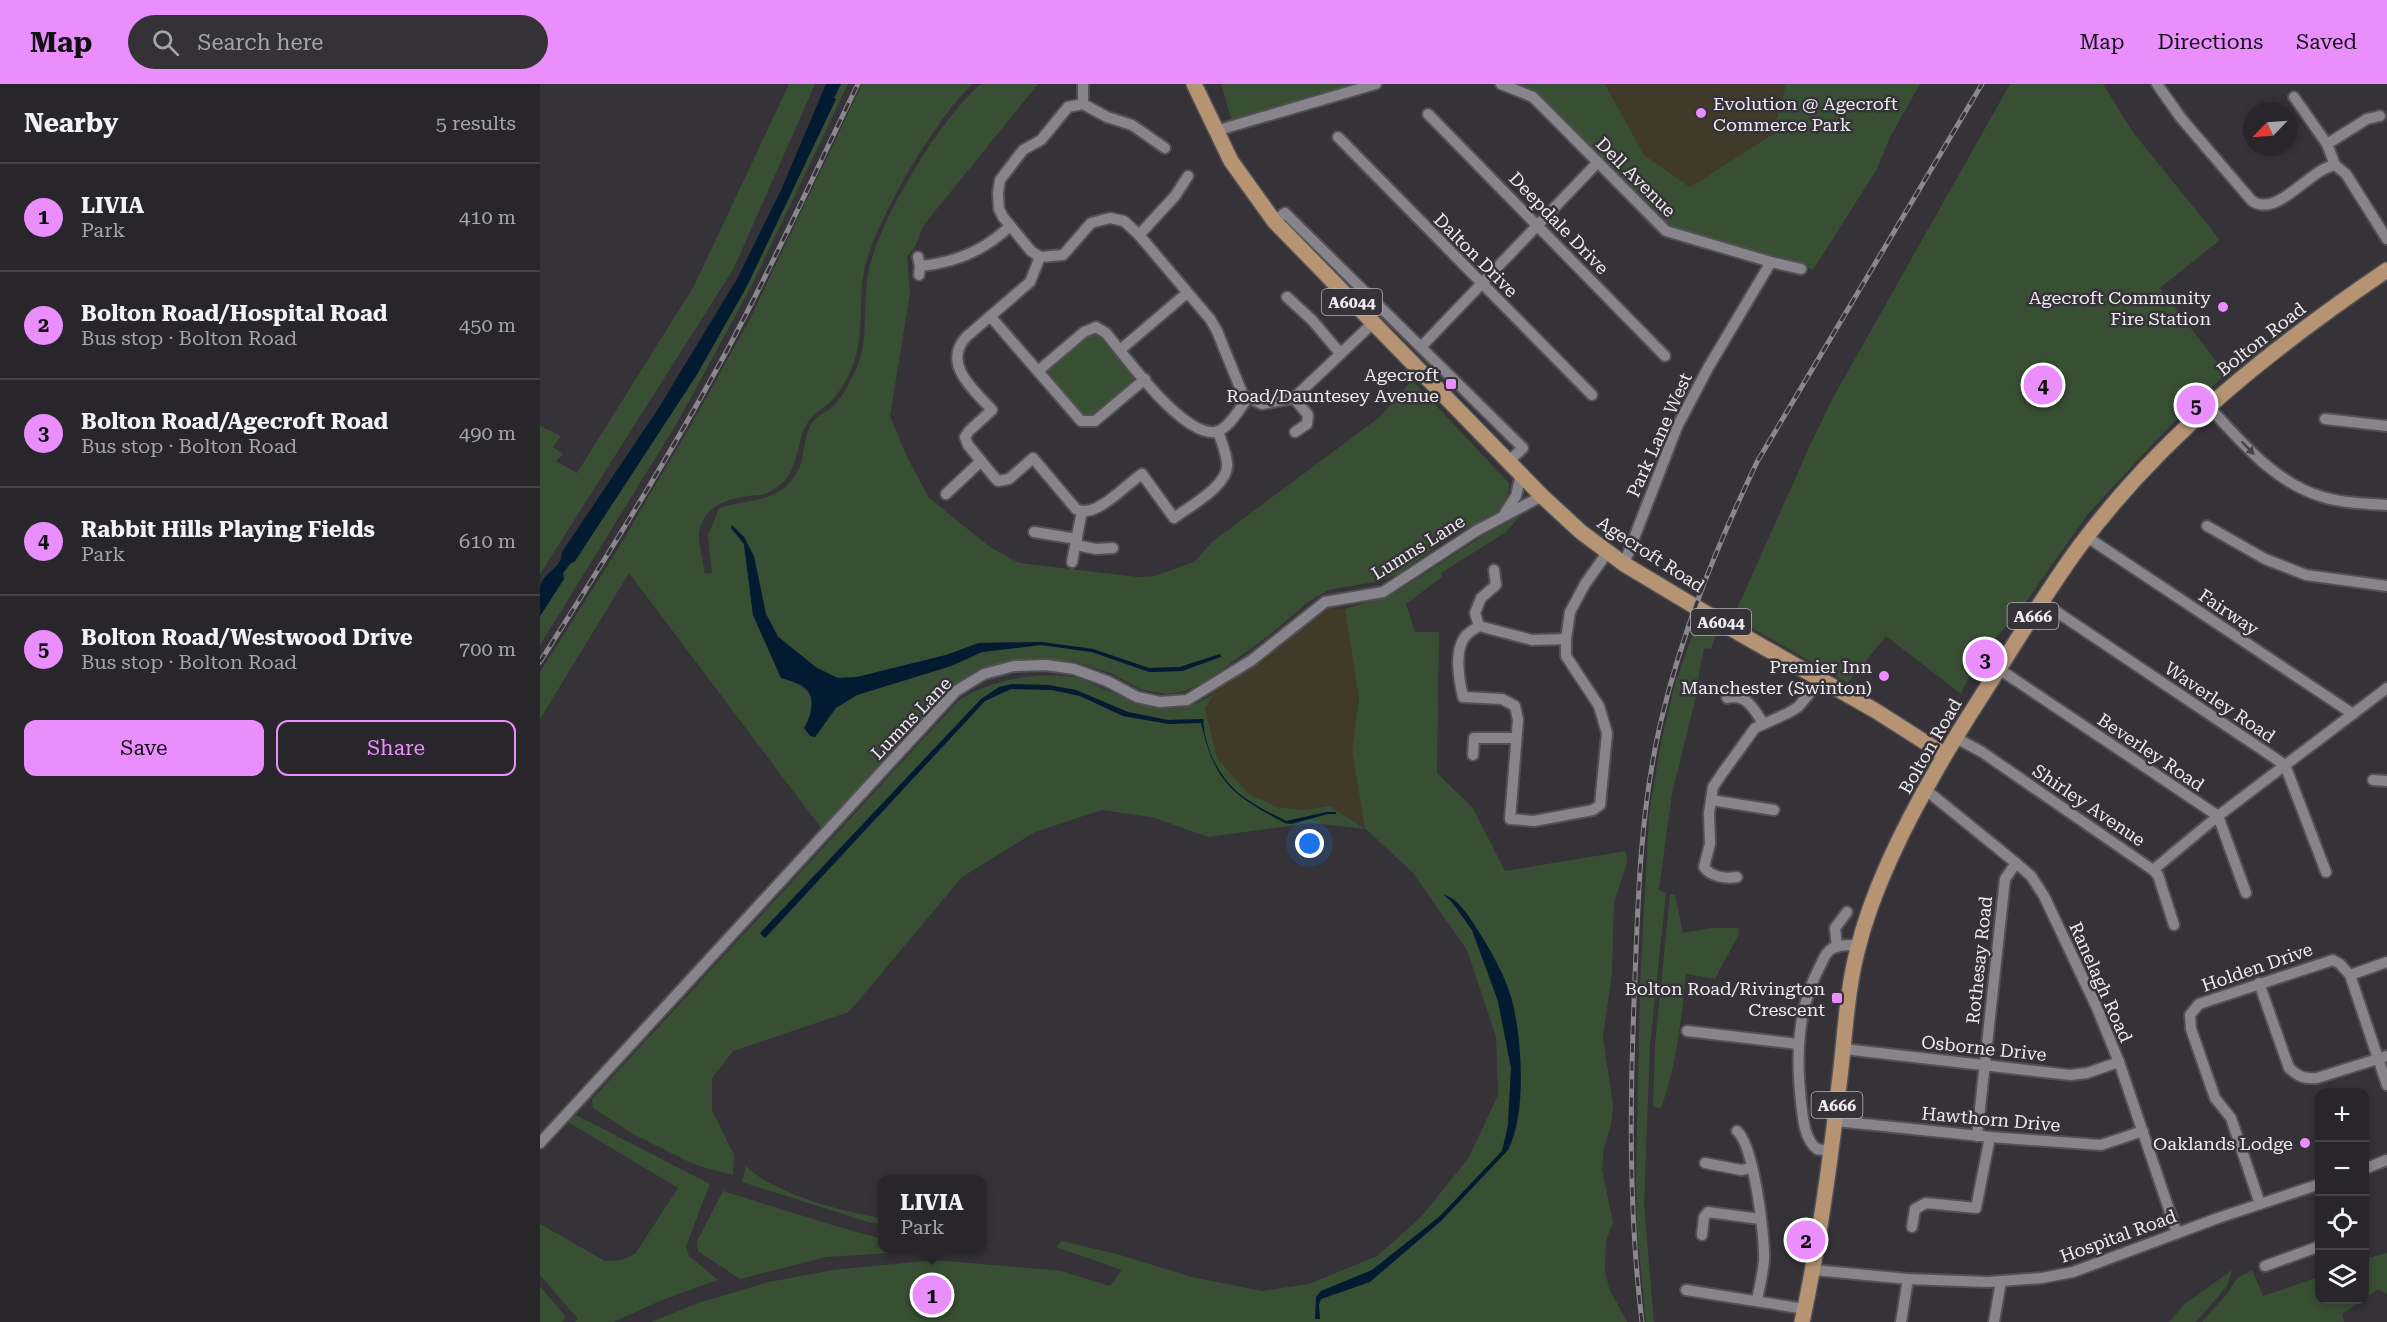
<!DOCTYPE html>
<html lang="en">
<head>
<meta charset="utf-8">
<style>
	body { margin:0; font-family:"Roboto Serif",serif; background:#343236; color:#f1f3f6 }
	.controls { position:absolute; right:18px; bottom:18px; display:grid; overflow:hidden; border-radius:12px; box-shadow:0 3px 9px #0003 }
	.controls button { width:54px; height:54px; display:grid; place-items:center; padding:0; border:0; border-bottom:2px solid #444347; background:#28262a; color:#f1f3f6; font:30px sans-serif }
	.compass { position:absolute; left:1703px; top:18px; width:54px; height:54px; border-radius:50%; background:#28262a; box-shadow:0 3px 9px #0003; rotate:245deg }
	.you { position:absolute; left:770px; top:760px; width:21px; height:21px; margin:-15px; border:4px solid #fff; border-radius:50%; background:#1a73e8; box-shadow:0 0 0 9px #1a73e833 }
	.badge { display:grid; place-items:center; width:39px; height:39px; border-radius:50%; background:#ea8dfd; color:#111; font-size:20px; font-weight:700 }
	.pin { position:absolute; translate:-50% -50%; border:3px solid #fff; box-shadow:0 2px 6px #0006 }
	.popup { position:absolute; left:338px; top:1091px; width:108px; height:78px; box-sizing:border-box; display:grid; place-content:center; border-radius:12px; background:#28262a; filter:drop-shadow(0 2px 4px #0005); font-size:20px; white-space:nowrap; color:#a5a5a8 }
	.popup b { font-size:22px; color:#f1f3f6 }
	.popup::after { content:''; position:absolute; left:50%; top:100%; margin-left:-12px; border:12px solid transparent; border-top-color:#28262a }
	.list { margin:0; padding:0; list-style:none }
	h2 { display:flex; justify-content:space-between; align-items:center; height:78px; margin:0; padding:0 24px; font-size:26px }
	h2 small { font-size:20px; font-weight:400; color:#a5a5a8 }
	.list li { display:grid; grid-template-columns:39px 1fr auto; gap:18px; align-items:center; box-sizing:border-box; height:108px; padding:0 24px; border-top:2px solid #444347 }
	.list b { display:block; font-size:22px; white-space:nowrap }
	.list p { margin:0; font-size:20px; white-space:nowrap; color:#a5a5a8 }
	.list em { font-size:20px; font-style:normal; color:#a5a5a8 }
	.actions { display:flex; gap:12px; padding:18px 24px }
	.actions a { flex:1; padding:14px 0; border:2px solid #ea8dfd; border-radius:12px; text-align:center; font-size:21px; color:#ea8dfd }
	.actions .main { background:#ea8dfd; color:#111 }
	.icon { flex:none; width:33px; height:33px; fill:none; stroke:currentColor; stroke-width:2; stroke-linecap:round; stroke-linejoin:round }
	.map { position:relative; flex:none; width:1847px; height:1238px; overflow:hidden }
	header { display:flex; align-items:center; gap:36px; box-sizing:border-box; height:84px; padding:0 30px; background:#ea8dfd; color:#111 }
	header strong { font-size:28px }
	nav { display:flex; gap:33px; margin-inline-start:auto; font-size:21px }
	.search { width:420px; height:54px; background:#343236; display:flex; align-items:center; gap:15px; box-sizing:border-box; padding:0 21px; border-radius:33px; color:#a5a5a8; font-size:22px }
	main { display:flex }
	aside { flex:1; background:#28262a }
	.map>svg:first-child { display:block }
	.industrial { fill:#423a29 }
	.green { fill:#394f34; fill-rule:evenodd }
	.water { fill:#021b30 }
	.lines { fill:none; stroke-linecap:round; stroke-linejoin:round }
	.minor-casing { stroke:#525055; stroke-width:14 }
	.primary-casing { stroke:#525055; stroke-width:18 }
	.minor { stroke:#87848b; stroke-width:10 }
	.primary { stroke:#b69473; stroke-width:15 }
	.rail-casing { stroke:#8a878d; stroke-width:5 }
	.rail { stroke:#353238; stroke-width:3; stroke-dasharray:9; stroke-linecap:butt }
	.oneway { fill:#454249 }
	.poi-dot { fill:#ea8dfd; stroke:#353238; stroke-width:2 }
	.labels { text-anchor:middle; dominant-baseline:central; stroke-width:5; stroke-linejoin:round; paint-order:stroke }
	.shield { fill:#353238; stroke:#b6b4b8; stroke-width:1.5 }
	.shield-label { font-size:16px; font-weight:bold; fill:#edebef }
	.poi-label { font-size:18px; fill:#edebef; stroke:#353238; text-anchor:end }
	.street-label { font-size:18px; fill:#edebef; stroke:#353238 }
</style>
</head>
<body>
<header>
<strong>Map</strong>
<div class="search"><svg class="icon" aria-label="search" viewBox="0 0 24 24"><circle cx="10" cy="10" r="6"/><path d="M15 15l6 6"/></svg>Search here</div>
<nav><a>Map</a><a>Directions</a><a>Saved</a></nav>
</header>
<main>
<aside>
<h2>Nearby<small>5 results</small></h2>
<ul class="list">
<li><span class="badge">1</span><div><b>LIVIA</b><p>Park</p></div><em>410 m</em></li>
<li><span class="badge">2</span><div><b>Bolton Road/Hospital Road</b><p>Bus stop · Bolton Road</p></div><em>450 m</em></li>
<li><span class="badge">3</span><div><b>Bolton Road/Agecroft Road</b><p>Bus stop · Bolton Road</p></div><em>490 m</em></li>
<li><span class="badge">4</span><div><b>Rabbit Hills Playing Fields</b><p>Park</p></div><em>610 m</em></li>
<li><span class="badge">5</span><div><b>Bolton Road/Westwood Drive</b><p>Bus stop · Bolton Road</p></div><em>700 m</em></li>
</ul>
<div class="actions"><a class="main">Save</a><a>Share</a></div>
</aside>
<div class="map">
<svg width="1847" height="1238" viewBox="0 0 1847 1238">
	<rect width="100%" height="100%" fill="#353238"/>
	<g class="industrial">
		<polygon points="1065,0 1246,0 1233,50 1150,103 1104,71"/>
		<polygon points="783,524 805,525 819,615 812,666 826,745 790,722 764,726 737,723 709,710 677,674 665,624 680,602"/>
	</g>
	<g class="green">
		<polygon points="249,0 275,0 194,184 0,490 0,342 21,352 13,363 23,370 16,377 37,389 154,202"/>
		<polygon points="301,0 308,0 211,203 137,339 0,561 0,532 24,495 23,490 30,480 35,477 156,292 207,202 296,15 294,14"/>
		<path d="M 322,0 L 433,0 C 397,31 333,141 324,187 C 318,221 325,254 311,286 C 306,297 300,308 291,317 C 284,324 274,329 268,338 C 258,353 259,373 250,389 C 246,397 235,406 226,409 C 221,412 214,411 208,412 C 184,415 159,425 159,454 C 160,466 163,479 165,490 L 172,489 L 168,452 L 179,424 C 213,414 247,419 261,379 C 265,366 264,351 272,339 C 276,332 287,328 293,322 C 302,314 309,300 315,288 C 330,255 322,224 328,190 C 337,139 401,33 441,0 L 498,0 L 383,142 L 376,161 L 367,173 L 370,210 L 350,332 L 367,373 L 389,414 L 450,463 L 479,479 L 598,493 L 615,492 L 654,478 L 672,458 L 841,332 L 872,296 L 969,399 C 970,408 966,413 967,420 L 950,433 L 915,450 L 858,490 L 840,497 L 788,506 L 767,519 L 732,549 L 668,596 L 645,607 L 625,610 L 600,605 L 573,590 L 536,578 L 505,574 L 473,577 L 412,604 L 281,744 L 89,489 L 0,635 L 0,588 L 76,468 L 152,339 L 209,237 ZM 192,442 L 204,453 L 226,530 L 239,553 L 277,584 L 298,594 L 317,593 L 406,571 L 439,559 L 501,558 L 553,565 L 609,584 L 640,583 L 680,570 L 642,587 L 609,588 L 552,568 L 501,561 L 442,568 L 411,582 L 317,611 L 268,639 C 279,608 265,603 241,593 L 213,531 L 204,460 Z"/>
		<polygon points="681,0 825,0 692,38"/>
		<polygon points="976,0 1065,0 1104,71 1150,103 1233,50 1246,0 1380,0 1350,53 1337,85 1273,186 1258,179 1129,145 1006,16"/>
		<polygon points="1470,0 1563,0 1592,47 1680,156 1620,204 1686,290 1624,348 1548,430 1476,532 1449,561 1433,584 1421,610 1346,552 1308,599 1208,542 1192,536 1272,357 1294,312"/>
		<polygon points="557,245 602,295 553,335 546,336 500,287"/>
		<path d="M 980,432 L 966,448 L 901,489 L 902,493 L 866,520 L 875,548 L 899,548 L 897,689 L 933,724 L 965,787 L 1086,767 L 1087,779 L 1074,819 L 1072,888 L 1063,953 L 1073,1021 L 1071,1041 L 1064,1064 L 1062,1086 L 1073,1138 L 1066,1157 L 1065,1186 L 1069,1204 L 1087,1238 L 111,1238 L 158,1219 L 229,1198 L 293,1186 L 395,1176 L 521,1187 L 570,1202 L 582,1186 L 516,1163 L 522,1157 L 580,1171 L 652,1193 L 722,1207 L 769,1200 L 837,1172 L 880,1134 L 928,1075 L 958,1011 L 956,953 L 927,866 L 873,789 L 826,745 L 771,739 L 668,753 L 612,733 L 561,726 L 495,748 L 422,793 L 309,928 L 193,967 L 172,994 L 172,1026 L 194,1071 L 193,1091 L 159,1082 L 145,1076 L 93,1050 L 53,1024 L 52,1015 L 419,616 C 452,596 495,587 534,593 C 542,594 551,600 559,603 C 602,621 633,638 675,609 L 665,624 L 677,674 L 709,710 L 737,723 L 764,726 L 790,722 L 825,745 L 812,666 L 819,615 L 805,525 L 853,510 L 946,450 ZM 508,601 L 536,606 L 588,628 L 628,636 L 663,635 L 664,638 L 629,640 L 583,632 L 540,612 L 512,606 L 471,605 L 445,617 L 225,854 L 220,849 L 441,615 L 459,603 ZM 903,811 L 915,815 L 933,839 L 964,894 L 977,1041 L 968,1066 L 901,1137 L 830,1197 L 781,1215 L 779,1221 L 781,1207 L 832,1186 L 899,1133 L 962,1067 L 968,1041 L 971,984 L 958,917 L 932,846 L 912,818 Z"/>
		<polygon points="1158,535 1177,548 1171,565 1164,564 1158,595 1160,596 1132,710 1119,806 1126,809 1110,961 1104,1120 1114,1238 1106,1238 1097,1146 1096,1088 1100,901 1109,730 1121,658 1135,600"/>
		<path d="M 1130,810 L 1135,811 L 1143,849 L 1172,844 L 1198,844 L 1199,850 L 1175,895 L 1146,890 C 1141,936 1137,981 1121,1024 L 1113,1023 L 1115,961 Z"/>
		<polygon points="36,1031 170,1100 146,1162 149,1172 178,1196 122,1216 74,1238 35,1238 38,1235 0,1191 0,1140 65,1177 81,1176 95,1170 138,1104 28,1038"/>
		<path d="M 206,1082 C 232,1109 306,1129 342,1134 L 342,1140 L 328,1138 L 202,1098 Z"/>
		<polygon points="183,1107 289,1140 342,1155 342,1164 416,1165 286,1173 200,1195 158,1167 157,1157"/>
		<polygon points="1847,1169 1847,1210 1838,1205 1825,1215 1825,1175"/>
		<polygon points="1692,1186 1687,1202 1656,1238 1629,1238 1646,1219"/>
		<polygon points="1712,1186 1723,1212 1779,1193 1780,1216 1823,1216 1802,1230 1804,1238 1662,1238 1687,1210 1697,1194"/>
		<polygon points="0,1202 26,1233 22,1238 0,1238"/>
	</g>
	<g class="water">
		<path d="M 286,0 L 301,0 L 294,14 L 296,15 L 207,202 L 156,292 L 35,477 L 30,480 L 23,489 L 24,495 L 0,532 C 0,523 0,512 0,503 C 3,488 22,485 22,468 L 118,325 L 197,195 L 242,104 Z"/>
		<path d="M 192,441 L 204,453 L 214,472 L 226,530 L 238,553 L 277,584 L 298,594 L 317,593 L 406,571 L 439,559 L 501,558 L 553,565 L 609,584 L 640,583 L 680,570 L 681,573 L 642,587 L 609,588 L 552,568 L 501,561 L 442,568 L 411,582 L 317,611 L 296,624 L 275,653 L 270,652 L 264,644 C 271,633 277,612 264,603 C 258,598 247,596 241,594 L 213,531 L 204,460 L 191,444 Z"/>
		<path d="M 472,600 L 508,601 L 536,606 L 588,628 L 628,636 L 663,635 C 664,663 680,697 705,714 C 718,723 732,730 746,737 L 787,728 L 796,728 L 796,730 L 788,730 L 751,740 L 745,739 C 692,711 675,699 661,639 L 629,640 L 583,632 L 540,612 L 512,606 L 471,605 L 445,617 L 225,854 L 220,849 L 441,615 L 459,603 Z"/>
		<path d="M 903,810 C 919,816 928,831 937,845 C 951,867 965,891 972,916 C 982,955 987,1030 968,1066 L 901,1137 L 830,1198 L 781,1215 L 779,1221 L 780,1235 L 775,1235 L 776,1213 L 781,1207 L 832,1186 L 899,1133 L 962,1067 L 968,1041 L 971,984 L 958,917 L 932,846 L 912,818 Z"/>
	</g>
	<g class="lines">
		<defs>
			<g id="minor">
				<polyline points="543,0 543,20 528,23 501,56 483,66 460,96 458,109 459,125 463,133 491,167 500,173 523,171 551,139 570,134 584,137 599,151 670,235 677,247 703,311 722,320 754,314 833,239"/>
				<polyline points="961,0 993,13 1126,147 1231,178 1261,185"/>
				<path d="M 1617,0 L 1641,34 L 1712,117 C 1738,134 1768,86 1795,81 L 1806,90 L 1847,155"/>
				<polyline points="1754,13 1787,60 1795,81"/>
				<polyline points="543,20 567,33 592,41 625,64"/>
				<polyline points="888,30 1125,272"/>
				<polyline points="675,47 836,0"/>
				<polyline points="798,53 1052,311"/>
				<polyline points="1787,60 1827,35 1840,32"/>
				<polyline points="734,137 745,129 983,364 969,377"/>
				<polyline points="599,151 635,112 648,92"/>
				<polyline points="378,173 380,182 379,191"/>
				<path d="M 500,173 L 490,198 L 426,253 C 402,280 433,305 452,326 L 429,347 L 425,353 L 428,361 L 455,394 L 458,397 L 469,395 L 493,374 L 536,425 C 555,436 585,401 602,390 L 634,434 C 650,422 690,401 687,379 C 686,368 681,357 678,347"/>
				<path d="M 380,182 C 414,179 445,166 470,142"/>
				<polyline points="747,213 772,236 800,269"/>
				<polyline points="450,232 541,337 555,337 605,295"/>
				<polyline points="882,262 1058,78"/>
				<polyline points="580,266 647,209"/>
				<path d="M 498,287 L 544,248 L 556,243 L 566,249 C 586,273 642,352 675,348 C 688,346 700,324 707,315"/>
				<polyline points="754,314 768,331 767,340 755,348"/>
				<path d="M 1668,322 C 1701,357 1734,399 1783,413 C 1803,419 1826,420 1847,421"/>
				<polyline points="1785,335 1847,342"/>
				<polyline points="406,410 441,377"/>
				<polyline points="965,429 976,412 981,390"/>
				<polyline points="1667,442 1725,475 1766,491 1847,502"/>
				<polyline points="494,448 537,455"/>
				<polyline points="1547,453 1813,630"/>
				<polyline points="536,461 556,465 573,464"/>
				<polyline points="532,478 542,427"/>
				<polyline points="1084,480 1137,343 1168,284 1231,178"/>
				<polyline points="954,486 956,501 941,514 935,529 939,542 992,556 1026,555"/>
				<polyline points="1502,518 1745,681 1786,788"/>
				<path d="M 939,542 C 934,545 927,549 924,554 C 914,570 919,596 923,613 L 962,615 L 975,622 L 978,636 L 970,735 L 994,737 L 1053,726 L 1060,721 L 1067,649 L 1059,622 L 1026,572 L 1026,555 L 1030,528 L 1045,500 L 1067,469"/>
				<polyline points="1459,585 1678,732 1706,809"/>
				<path d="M 1187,614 C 1206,609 1214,625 1223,639"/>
				<polyline points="1414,653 1442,668 1613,786 1618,791 1634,841"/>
				<polyline points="933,671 934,654 976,654"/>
				<polyline points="1833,696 1847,697"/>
				<polyline points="1386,706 1476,779 1491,792 1504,812 1557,924 1579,978 1637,1149"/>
				<polyline points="1171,716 1234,726"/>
				<polyline points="1613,786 1678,732 1847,604"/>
				<path d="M 1197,793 C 1186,795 1171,793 1164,783 L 1170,760 L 1169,729 L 1173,703 L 1181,691 L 1215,644 L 1248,629 L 1258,623 L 1281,596"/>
				<polyline points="1297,863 1295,844 1307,828"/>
				<polyline points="1810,891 1847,878"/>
				<path d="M 1719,899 L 1749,984 C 1759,993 1764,995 1777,994 L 1847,972"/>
				<polyline points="1147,947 1258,960"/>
				<polyline points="1304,965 1530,991 1547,989 1579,978"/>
				<polyline points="1295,1037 1450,1053 1561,1061 1603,1047"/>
				<path d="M 1197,1047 C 1214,1061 1225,1153 1224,1176 C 1223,1190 1219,1204 1217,1217"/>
				<polyline points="1437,1052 1465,795 1476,779"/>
				<polyline points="0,1059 416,607 444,590 474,582 506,581 534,585 567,597 597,613 620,618 647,616 712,576 785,518 843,508 936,447 1002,412"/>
				<path d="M 1291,1067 L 1277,1065 C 1264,1055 1263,1034 1261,1018 C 1256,972 1257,927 1279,884 C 1282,879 1284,872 1288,868 C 1295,860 1308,861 1318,861"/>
				<polyline points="1165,1079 1201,1086 1212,1084"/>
				<polyline points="1824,1085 1847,1076"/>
				<polyline points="1720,1120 1691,1034 1675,1014 1651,945 1650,931 1659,920 1793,876 1800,880 1810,891 1847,1001"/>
				<polyline points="1372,1143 1375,1125 1386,1119 1436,1124 1450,1053"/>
				<polyline points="1162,1151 1164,1133 1168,1128 1220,1135"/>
				<polyline points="1725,1182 1780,1162"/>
				<polyline points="1274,1186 1368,1195 1448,1198 1502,1194 1533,1188 1678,1134 1780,1100"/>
				<polyline points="1146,1206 1265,1225"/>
				<polyline points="1361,1238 1368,1195"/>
				<polyline points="1454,1238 1461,1197"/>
			</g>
			<g id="primary">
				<polyline points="654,0 691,77 734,137 1002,412 1041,448 1084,480 1204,552 1336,627 1405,671"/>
				<path d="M 1262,1238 C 1279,1160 1290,1081 1299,1001 C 1305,956 1306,909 1318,864 C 1338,783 1394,686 1439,616 C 1472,565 1503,512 1539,463 C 1622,351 1732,264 1847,186"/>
			</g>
		</defs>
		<use href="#minor" class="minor-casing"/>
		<use href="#primary" class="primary-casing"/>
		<use href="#minor" class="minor"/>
		<use href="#primary" class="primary"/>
		<defs>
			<g id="rail">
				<path d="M 0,578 C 64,477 128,375 185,270 C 233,182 274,90 318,0"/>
				<path d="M 1102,1238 C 1088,1124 1090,1008 1095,894 C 1098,809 1101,724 1120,641 C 1142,547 1176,464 1217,378 L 1442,0"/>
			</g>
		</defs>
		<use href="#rail" class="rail-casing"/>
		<use href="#rail" class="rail"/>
	</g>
	<defs><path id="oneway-solid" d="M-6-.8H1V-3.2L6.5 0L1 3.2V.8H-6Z" transform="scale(1.5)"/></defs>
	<use class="oneway" href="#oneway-solid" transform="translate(1708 364) rotate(46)"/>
	<g class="poi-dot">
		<circle cx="1161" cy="29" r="6"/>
		<circle cx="1683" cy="223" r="6"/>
		<rect x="905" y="294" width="12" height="12" rx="3"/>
		<circle cx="1344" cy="592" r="6"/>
		<rect x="1291" y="908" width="12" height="12" rx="3"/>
		<circle cx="1765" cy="1059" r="6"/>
	</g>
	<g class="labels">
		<g class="shield">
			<rect x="782" y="205" width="60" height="26" rx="4.5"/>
			<rect x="1467.5" y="519" width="51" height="26" rx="4.5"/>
			<rect x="1151" y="525" width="60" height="26" rx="4.5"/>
			<rect x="1271.5" y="1008" width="51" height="26" rx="4.5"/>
		</g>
		<g class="shield-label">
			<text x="812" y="218">A6044</text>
			<text x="1493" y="532">A666</text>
			<text x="1181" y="538">A6044</text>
			<text x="1297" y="1021">A666</text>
		</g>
		<g class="poi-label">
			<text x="1173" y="19" text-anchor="start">Evolution @ Agecroft<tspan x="1173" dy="21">Commerce Park</tspan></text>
			<text x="1671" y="213">Agecroft Community<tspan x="1671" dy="21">Fire Station</tspan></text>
			<text x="899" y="290">Agecroft<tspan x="899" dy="21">Road/Dauntesey Avenue</tspan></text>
			<text x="1332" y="582">Premier Inn<tspan x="1332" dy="21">Manchester (Swinton)</tspan></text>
			<text x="1285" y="904">Bolton Road/Rivington<tspan x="1285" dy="21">Crescent</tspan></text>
			<text x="1753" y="1059">Oaklands Lodge</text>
		</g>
		<g class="street-label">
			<text transform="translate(1096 93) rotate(45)">Dell Avenue</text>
			<text transform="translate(1019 139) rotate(46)">Deepdale Drive</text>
			<text transform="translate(936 171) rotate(45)">Dalton Drive</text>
			<text transform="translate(1721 255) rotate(-38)">Bolton Road</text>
			<text transform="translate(1119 351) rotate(-66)">Park Lane West</text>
			<text transform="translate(878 463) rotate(-32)">Lumns Lane</text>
			<text transform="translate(1111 470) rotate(33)">Agecroft Road</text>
			<text transform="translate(1689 528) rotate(34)">Fairway</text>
			<text transform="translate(1680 618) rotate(34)">Waverley Road</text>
			<text transform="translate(371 634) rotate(-46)">Lumns Lane</text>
			<text transform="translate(1390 662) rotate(-60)">Bolton Road</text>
			<text transform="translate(1611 668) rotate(34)">Beverley Road</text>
			<text transform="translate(1549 721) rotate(34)">Shirley Avenue</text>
			<text transform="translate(1439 876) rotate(-84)">Rothesay Road</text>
			<text transform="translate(1717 883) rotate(-19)">Holden Drive</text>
			<text transform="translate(1561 898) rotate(66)">Ranelagh Road</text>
			<text transform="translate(1444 964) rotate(6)">Osborne Drive</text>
			<text transform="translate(1451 1035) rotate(5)">Hawthorn Drive</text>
			<text transform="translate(1578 1152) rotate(-20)">Hospital Road</text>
		</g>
	</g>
</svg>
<div class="controls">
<button>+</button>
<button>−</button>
<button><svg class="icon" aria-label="locate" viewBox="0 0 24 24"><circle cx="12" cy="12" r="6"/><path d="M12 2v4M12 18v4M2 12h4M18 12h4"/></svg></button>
<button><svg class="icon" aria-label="layers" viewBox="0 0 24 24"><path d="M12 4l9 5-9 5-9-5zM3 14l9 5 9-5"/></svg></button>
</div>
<svg class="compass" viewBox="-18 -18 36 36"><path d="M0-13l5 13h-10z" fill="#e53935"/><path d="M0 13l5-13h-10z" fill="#a5a5a8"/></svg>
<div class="you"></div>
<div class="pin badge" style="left:392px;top:1211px">1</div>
<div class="popup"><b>LIVIA</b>Park</div>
<div class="pin badge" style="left:1266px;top:1156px">2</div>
<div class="pin badge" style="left:1445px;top:575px">3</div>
<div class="pin badge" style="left:1503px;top:301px">4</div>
<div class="pin badge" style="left:1656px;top:321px">5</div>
</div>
</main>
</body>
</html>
